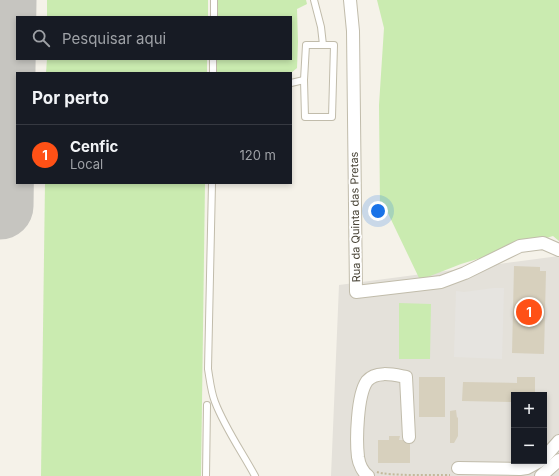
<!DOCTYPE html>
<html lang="pt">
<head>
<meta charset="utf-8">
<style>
	body { margin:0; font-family:Inter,sans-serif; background:#242831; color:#f1f3f6 }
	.controls { position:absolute; right:12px; bottom:12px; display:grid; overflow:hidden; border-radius:0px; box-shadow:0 2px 6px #0003 }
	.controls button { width:36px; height:36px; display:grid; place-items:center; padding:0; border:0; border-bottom:1px solid #363941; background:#171b24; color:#f1f3f6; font:20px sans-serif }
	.you { position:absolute; left:378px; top:211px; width:14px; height:14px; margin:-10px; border:3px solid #fff; border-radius:50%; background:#1a73e8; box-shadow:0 0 0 6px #1a73e833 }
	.badge { display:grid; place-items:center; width:26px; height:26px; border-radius:50%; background:#ff5116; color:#fff; font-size:13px; font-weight:700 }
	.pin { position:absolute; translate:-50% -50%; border:2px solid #fff; box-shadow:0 1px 4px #0006 }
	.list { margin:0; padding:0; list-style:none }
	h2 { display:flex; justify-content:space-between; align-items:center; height:52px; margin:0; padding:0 16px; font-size:17px }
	h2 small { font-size:13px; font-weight:400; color:#9ea1a6 }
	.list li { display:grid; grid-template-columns:26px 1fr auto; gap:12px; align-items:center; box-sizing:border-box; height:60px; padding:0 16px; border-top:1px solid #363941 }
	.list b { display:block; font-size:15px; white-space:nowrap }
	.list p { margin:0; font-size:13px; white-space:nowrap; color:#9ea1a6 }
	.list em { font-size:13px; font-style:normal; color:#9ea1a6 }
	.icon { flex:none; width:22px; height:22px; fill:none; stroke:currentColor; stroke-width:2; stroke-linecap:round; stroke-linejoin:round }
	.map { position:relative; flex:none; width:559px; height:476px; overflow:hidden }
	.search { position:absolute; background:#171b24; box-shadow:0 2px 6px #0003; left:16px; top:16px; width:276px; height:44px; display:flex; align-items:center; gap:10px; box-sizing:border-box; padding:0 14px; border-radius:0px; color:#9ea1a6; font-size:15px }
	.panel { position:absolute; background:#171b24; box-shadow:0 2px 6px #0003; left:16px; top:72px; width:276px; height:112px; border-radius:0px }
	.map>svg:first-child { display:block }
	.industrial { fill:#e4e1da; fill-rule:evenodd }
	.green { fill:#caebb0 }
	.parking { fill:#e6e4e0 }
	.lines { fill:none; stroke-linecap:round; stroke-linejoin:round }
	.runway { stroke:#c6c5c0; stroke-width:67 }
	.building { fill:#d7d0bd }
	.service-casing { stroke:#c1bcab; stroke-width:8 }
	.minor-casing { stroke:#c1bcab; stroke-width:14 }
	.path { stroke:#c3b99b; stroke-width:2; stroke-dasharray:2 2; stroke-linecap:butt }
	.service { stroke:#fff; stroke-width:6 }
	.minor { stroke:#fff; stroke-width:12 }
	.labels { text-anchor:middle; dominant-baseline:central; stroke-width:3.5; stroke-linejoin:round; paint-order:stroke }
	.street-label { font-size:11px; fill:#494437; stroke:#fff }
</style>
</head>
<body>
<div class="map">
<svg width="559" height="476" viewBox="0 0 559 476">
	<rect width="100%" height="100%" fill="#f5f2e9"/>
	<path class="industrial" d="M 559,256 L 559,476 L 331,476 L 339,285 ZM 514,395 L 544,395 L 544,461 L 514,461 Z"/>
	<g class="green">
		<rect x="47" y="0" width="161" height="17"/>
		<polygon points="218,0 306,0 307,4 297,9 298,42 297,68 291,73 216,73 217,59 291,59 291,17 217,17"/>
		<polygon points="377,0 559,0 559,241 553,236 461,264 420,280 385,207 380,207 379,105 384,28"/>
		<polygon points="47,59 207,59 207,73 46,73"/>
		<polygon points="45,183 205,183 201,476 41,476"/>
		<polygon points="399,303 431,304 430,359 399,359"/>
	</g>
	<polygon class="parking" points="494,288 504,288 502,359 454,357 456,291 464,292"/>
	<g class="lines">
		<polyline class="runway" points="0,206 3,0"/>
	</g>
	<g class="building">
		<polygon points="514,266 540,267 540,271 546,271 544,354 512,353"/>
		<rect x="419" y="377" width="26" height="40"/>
		<polygon points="517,377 535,377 535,395 514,395 514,402 462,401 463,382 517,383"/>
		<polygon points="456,410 457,418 458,417 458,436 454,443 450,443 450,411"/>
		<polygon points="389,436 400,436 399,440 410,440 410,463 378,463 378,440 389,440"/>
	</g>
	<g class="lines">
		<defs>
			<g id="service">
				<polyline points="314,0 321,27 323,45"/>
				<polyline points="214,17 214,0"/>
				<polygon points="306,45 334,45 332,117 305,117 304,80"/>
				<polyline points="213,73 213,59"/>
				<polyline points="291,83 304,80"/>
				<path d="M 212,183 L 208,369 C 210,381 211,392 215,402 C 225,428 242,452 255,476"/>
				<polyline points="206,476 207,405"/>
			</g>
			<g id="minor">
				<polyline points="350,0 353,31 356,292 441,282 465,273 520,246 543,243 559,250"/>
				<polyline points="544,458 559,441"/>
				<polyline points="458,468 520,469 527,468 540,461"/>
				<path d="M 368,476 C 363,472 359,464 358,457 C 356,440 357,395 367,381 C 376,370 395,375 406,377 L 409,437"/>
				<polyline points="541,476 559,460"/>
			</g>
		</defs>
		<use href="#service" class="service-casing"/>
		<use href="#minor" class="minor-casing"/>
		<path class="path" d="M 377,472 C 387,476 436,475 450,475"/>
		<use href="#service" class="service"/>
		<use href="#minor" class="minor"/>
	</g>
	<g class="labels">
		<g class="street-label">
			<text transform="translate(355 217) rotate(-91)">Rua da Quinta das Pretas</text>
		</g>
	</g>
</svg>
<div class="controls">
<button>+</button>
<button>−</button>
</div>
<div class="you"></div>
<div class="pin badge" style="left:529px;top:312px">1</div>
<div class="search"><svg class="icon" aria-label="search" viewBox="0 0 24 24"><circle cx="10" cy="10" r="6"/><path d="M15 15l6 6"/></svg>Pesquisar aqui</div>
<section class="panel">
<h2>Por perto<small></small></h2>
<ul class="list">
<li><span class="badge">1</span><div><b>Cenfic</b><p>Local</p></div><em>120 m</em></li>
</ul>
</section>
</div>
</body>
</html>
